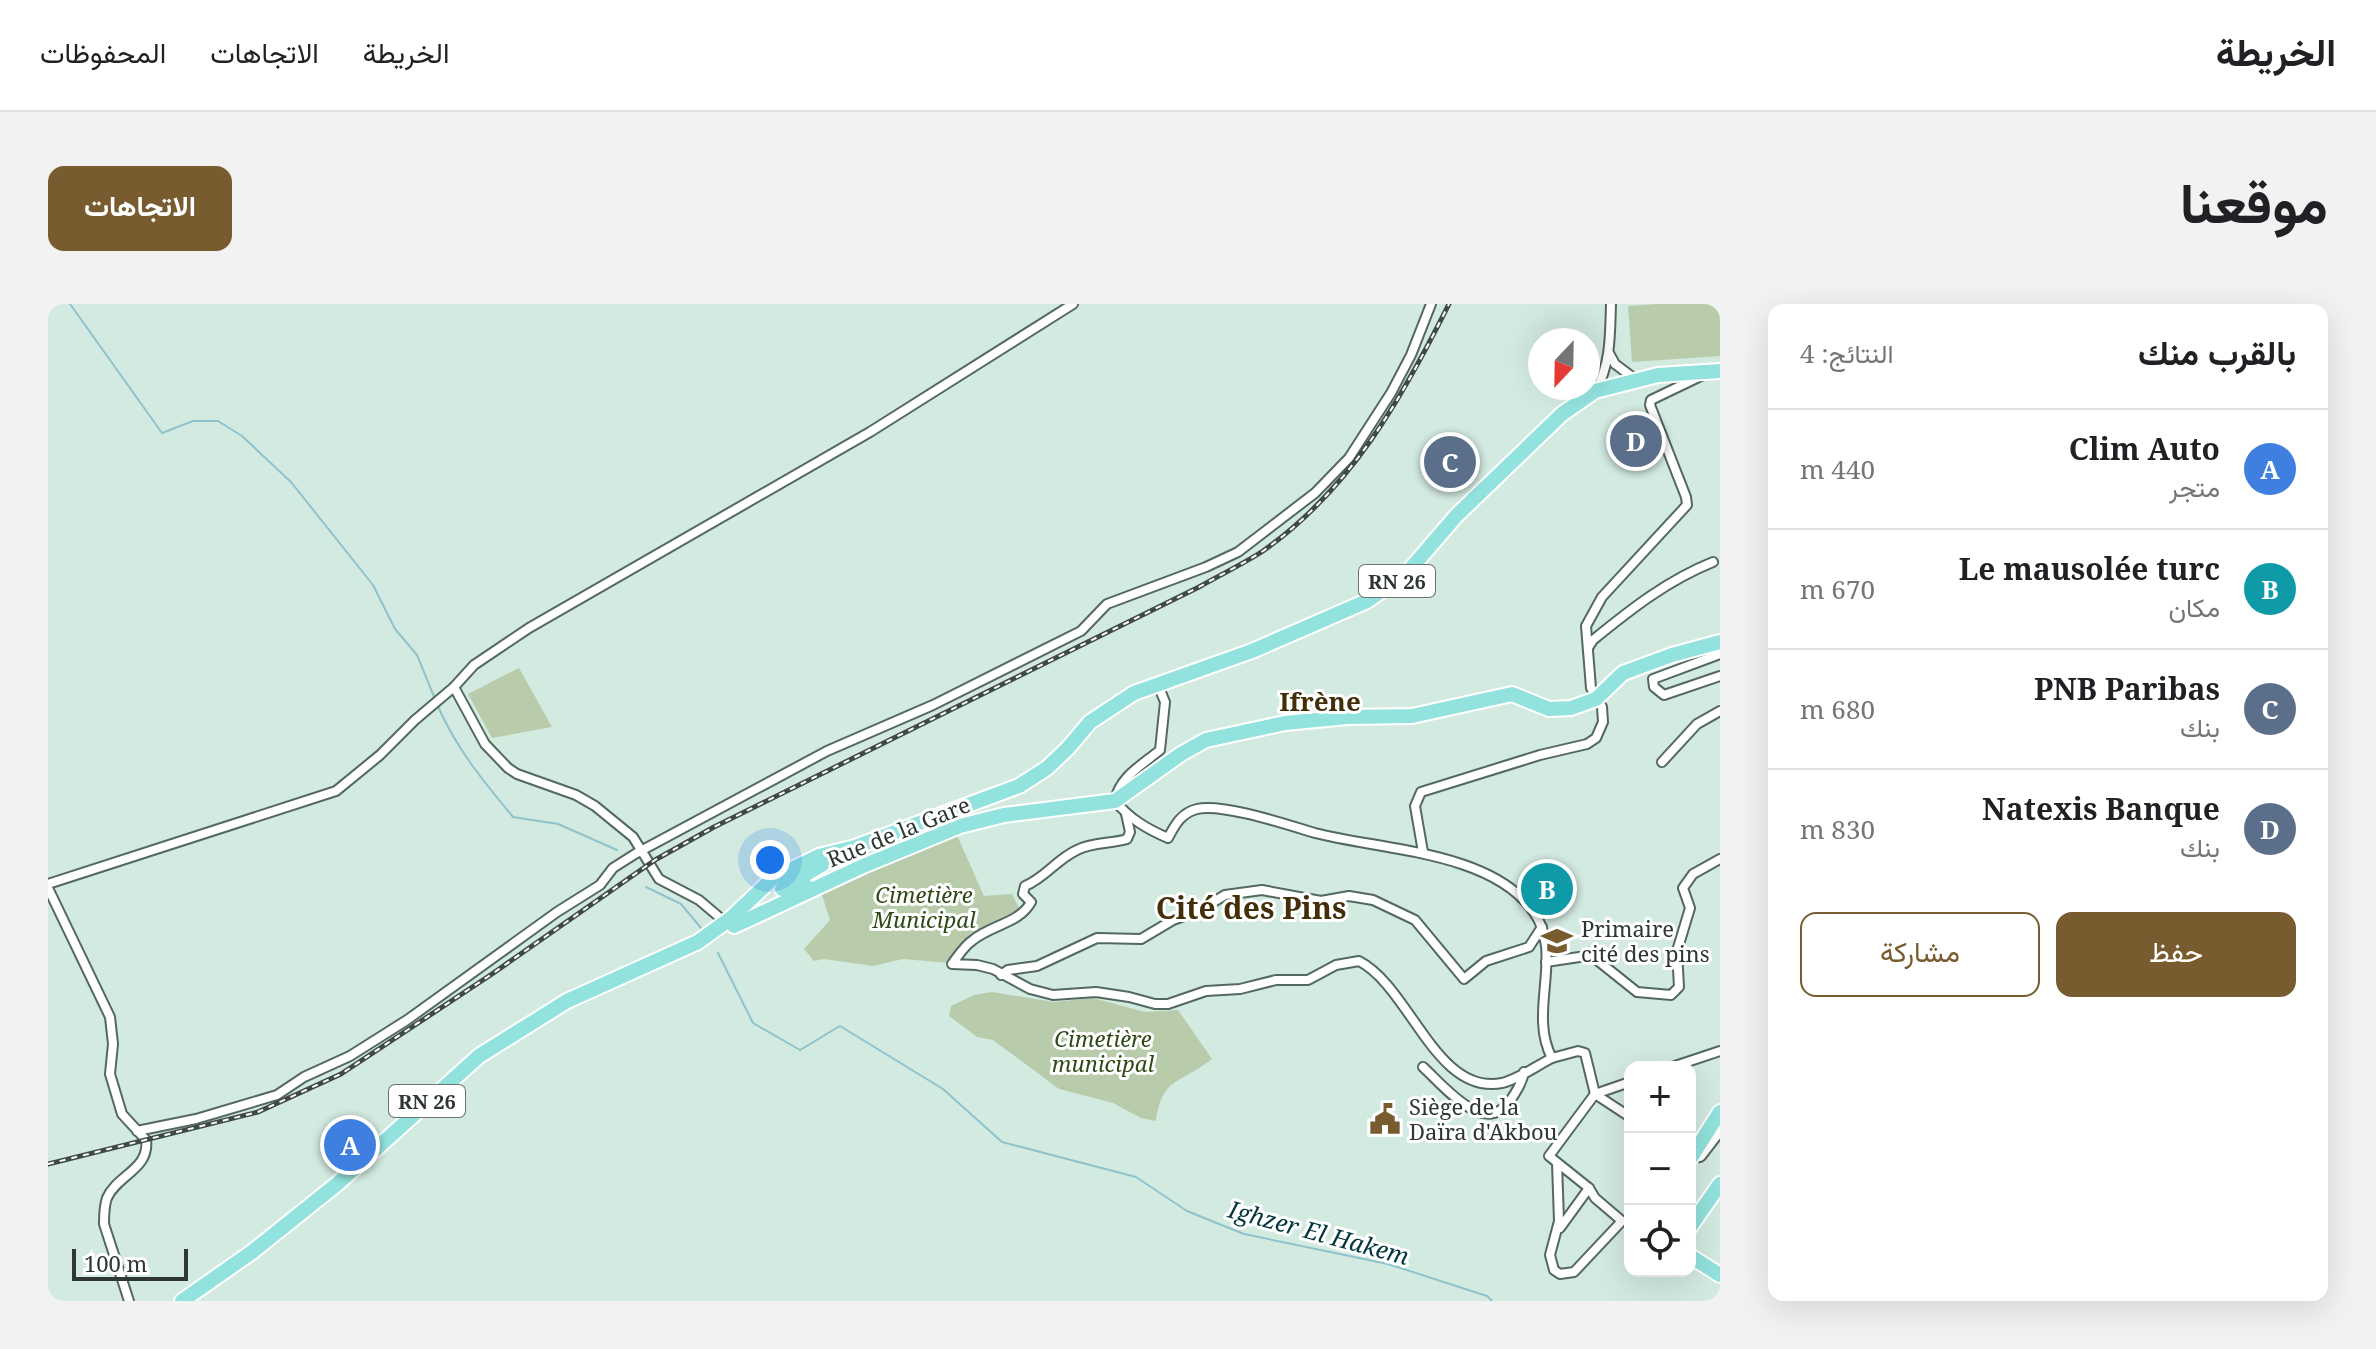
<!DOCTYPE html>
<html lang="ar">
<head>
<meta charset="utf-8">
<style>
	body { margin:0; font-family:"Noto Serif",Vazirmatn,serif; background:#f2f2f2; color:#202124; direction:rtl }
	.controls { position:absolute; right:24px; bottom:24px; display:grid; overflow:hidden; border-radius:16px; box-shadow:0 8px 32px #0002 }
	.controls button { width:72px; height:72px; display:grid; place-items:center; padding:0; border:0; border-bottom:2px solid #e0e0e0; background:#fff; color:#202124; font:40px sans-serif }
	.compass { position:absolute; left:1480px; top:24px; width:72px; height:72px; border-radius:50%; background:#fff; box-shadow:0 8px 32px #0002; rotate:202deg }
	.scale { position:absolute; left:24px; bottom:20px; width:116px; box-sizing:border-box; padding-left:8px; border:4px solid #2e3734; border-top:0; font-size:22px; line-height:28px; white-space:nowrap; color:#2e3734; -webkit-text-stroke:6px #fff; paint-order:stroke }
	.you { position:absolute; left:722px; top:556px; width:28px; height:28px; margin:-20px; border:6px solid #fff; border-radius:50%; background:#1a73e8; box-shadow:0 0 0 12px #1a73e833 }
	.badge { display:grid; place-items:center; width:52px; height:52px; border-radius:50%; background:#785b2f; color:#fff; font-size:26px; font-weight:700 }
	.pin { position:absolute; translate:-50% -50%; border:4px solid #fff; box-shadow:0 2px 8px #0006 }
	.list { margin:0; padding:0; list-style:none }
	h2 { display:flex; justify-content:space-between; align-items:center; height:104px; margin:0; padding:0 32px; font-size:34px }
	h2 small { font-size:26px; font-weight:400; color:#757577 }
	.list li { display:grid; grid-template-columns:52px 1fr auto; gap:24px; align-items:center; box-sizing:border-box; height:120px; padding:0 32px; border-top:2px solid #e0e0e0 }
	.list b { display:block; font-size:30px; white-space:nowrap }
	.list p { margin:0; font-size:26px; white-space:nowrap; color:#757577 }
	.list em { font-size:26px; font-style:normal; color:#757577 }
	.actions { display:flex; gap:16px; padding:24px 32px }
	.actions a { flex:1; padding:18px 0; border:2px solid #785b2f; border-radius:16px; text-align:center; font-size:28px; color:#785b2f }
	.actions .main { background:#785b2f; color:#fff }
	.icon { flex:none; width:44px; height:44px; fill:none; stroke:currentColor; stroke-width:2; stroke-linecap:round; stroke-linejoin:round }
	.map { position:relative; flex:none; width:1672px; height:997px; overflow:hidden; direction:ltr; border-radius:16px }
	header { display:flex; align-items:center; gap:48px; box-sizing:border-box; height:112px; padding:0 40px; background:#fff; border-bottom:2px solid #e0e0e0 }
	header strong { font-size:38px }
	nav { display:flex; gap:44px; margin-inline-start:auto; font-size:28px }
	.intro { display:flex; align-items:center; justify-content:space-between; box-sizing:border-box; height:192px; padding:0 48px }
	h1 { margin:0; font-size:56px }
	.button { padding:20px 36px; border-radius:16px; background:#785b2f; color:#fff; font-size:28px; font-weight:700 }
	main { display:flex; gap:48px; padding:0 48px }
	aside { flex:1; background:#fff; border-radius:16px; box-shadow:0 8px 32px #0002 }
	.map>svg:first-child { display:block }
	.green { fill:#b8ccac }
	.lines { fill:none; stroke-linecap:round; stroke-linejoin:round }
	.stream { stroke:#8fc3cc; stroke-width:2 }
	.minor-casing { stroke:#536860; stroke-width:12 }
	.tertiary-casing { stroke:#536860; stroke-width:14 }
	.primary-casing { stroke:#fff; stroke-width:18 }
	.minor { stroke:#fff; stroke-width:8 }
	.tertiary { stroke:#fff; stroke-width:10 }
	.primary { stroke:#92e2dd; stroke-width:14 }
	.rail-casing { stroke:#3f4a46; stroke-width:5 }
	.rail { stroke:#fff; stroke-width:2; stroke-dasharray:6; stroke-linecap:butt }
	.labels { text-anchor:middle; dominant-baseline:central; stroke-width:6; stroke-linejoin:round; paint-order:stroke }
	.shield { fill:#fff; stroke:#6d7371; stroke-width:2 }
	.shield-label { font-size:20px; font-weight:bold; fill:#2e3734 }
	.street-label { font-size:22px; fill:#2e3734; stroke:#fff }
	.park-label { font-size:22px; font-style:italic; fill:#2e4a16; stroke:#fff }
	.poi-label { font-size:22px; fill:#2e3734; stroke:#fff; text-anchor:start }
	.water-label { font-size:24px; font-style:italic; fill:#02363d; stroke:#fff }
	.quarter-label { font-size:26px; font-weight:bold; fill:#432e08; stroke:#fff }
	.district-label { font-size:30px; font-weight:bold; fill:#432e08; stroke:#fff }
</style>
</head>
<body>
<header>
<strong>الخريطة</strong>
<nav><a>الخريطة</a><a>الاتجاهات</a><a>المحفوظات</a></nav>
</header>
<div class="intro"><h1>موقعنا</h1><a class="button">الاتجاهات</a></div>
<main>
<aside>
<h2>بالقرب منك<small>النتائج: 4</small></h2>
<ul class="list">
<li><span class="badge" style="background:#3f7fe0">A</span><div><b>Clim Auto</b><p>متجر</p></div><em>440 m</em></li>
<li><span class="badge" style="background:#0f9aa8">B</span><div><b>Le mausolée turc</b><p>مكان</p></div><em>670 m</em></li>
<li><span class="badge" style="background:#5c6f8a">C</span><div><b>PNB Paribas</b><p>بنك</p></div><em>680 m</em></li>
<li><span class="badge" style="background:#5c6f8a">D</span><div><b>Natexis Banque</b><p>بنك</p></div><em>830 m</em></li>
</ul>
<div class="actions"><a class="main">حفظ</a><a>مشاركة</a></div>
</aside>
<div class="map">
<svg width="1672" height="997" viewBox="0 0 1672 997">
	<rect width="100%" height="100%" fill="#d3eae1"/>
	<g class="green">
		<polygon points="1608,0 1672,0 1672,52 1584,58 1580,2"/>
		<polygon points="471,364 504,423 444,434 420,390"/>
		<polygon points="908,529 936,592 964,590 972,606 945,621 901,659 855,655 825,662 776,655 766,657 756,645 782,616 773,588"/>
		<path d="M 944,688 L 1006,698 L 1045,694 L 1097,708 L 1130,706 L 1164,755 C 1132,780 1114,773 1108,817 L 1093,814 L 1065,799 L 1011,785 L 945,736 L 929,733 L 901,712 L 903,702 L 926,691 Z"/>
	</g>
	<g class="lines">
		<g class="stream">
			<polyline points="22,0 114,129 145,117 170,117 194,132 243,178 325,281 347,325 369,351 387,395"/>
			<path d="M 389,400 C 407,443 436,478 465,513 L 510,520 L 569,546"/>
			<polyline points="598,583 633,600 653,624"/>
			<polyline points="670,649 705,719 752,746 792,722 895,785 954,838 1088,873 1139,907 1196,930 1340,960 1439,992 1444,997"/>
		</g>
		<defs>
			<g id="minor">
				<polyline points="1561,49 1567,60 1587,75"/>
				<path d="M 1548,86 C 1563,59 1562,30 1563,0"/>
				<path d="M 1540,344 L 1545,336 C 1583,305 1620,276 1665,258"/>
				<polyline points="1672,350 1605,375 1606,383 1616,391 1672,372"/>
				<path d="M 1110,381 L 1117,398 L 1112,446 C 1094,461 1071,473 1067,497 C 1082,515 1099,525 1120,534 C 1127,521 1133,509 1149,505 C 1175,499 1240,521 1267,529 C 1332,546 1443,547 1485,607 C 1517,650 1479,708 1504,754 L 1530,747 L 1537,749 L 1547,790 L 1582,813"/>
				<polyline points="406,383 437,440 460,464 469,470 528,491 547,502 585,533 611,575 651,596 677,618"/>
				<polyline points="1614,458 1649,420 1672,407"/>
				<path d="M 1078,510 L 1082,528 L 1079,535 C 1063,540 1044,538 1029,546 C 1009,555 997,574 977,582 L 975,590 L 983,598 C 972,619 943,621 925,636 C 916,642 910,652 904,660 L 929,661 L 945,665 L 982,685 L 1005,691 L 1048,688 L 1081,693 L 1107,700 L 1120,700 L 1158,687 L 1192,685 L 1228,676 L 1260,676 L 1288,661 L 1311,657 C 1362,683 1388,792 1454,779 C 1471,775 1488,762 1504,754"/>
				<polyline points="1375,548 1367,502 1373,488 1492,451 1539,440 1548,434 1555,418 1554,403 1543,384 1538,322 1554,293 1639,201 1638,193 1602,101 1603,96 1655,71"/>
				<polyline points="0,580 288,487 332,451 367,416 406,383 426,361 481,324 822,128 1025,0"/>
				<path d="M 0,584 L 62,713 L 65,740 L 62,770 L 74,810 L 98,836 C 102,865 69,871 59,894 C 56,902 56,911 56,920 L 81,997"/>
				<polyline points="1498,658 1538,652 1549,656 1589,688 1623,691 1631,683 1629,647 1642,604 1635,584 1645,570 1672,555"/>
				<polyline points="953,671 960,666 989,662 1049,634 1093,635 1125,616 1152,606 1177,591 1214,586 1273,597 1301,592 1325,596 1367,616 1416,675 1438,657 1481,643 1494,623"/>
				<path d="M 1375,763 C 1396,782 1436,833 1462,797 C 1468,788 1474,779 1476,768"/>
				<polyline points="1624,763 1672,747"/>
				<polyline points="89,827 148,815 229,791 256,773 302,752 359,716 509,608 552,581 565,564 587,550 779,447 885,401 1033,327 1059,300 1158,263 1190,248 1267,189 1301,154 1343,89 1363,51 1383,0"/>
				<polyline points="1509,859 1511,917 1502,951 1506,966 1512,970 1526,968 1574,917 1547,894 1541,884 1501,852 1547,790 1582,778"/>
				<polyline points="1512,924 1541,884"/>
			</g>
			<polyline id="tertiary" points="1643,853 1652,852 1672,826"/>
			<g id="primary">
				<polyline points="725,574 771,552 807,543 971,482 999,464 1020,444 1042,418 1086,389 1204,347 1319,297 1359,269 1408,212 1514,110 1547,87 1610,71 1672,67"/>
				<polyline points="735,584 775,560"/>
				<polyline points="734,585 758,582"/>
				<polyline points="686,622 815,562 912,522 956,511 1067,497 1133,450 1158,436 1237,419 1299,413 1364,412 1464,390 1501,405 1523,404 1548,395 1575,369 1624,351 1672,338"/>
				<polyline points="1642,855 1672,808"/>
				<polyline points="1642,923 1672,880"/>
				<polyline points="1642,952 1672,971"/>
				<polyline points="134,997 204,948 289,880 431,752 519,697 650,638 683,614 722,577"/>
			</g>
		</defs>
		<use href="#minor" class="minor-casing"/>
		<use href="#tertiary" class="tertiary-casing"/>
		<use href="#primary" class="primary-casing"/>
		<use href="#minor" class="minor"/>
		<use href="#tertiary" class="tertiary"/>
		<use href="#primary" class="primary"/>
		<defs>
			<path id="rail" d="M 0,860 L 210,808 L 293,770 L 444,670 L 607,556 L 666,523 L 1151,283 C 1172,271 1195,260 1215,247 C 1303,185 1354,94 1401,0"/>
		</defs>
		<use href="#rail" class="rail-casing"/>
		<use href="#rail" class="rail"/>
	</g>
	<defs>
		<symbol id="school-bare" viewBox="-9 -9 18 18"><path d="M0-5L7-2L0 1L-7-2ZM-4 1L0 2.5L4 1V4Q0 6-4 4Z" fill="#785b2f" stroke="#fff" stroke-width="2.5" paint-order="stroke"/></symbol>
		<symbol id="civic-bare" viewBox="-9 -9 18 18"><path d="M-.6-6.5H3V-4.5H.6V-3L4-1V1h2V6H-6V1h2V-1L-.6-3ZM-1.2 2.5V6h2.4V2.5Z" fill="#785b2f" stroke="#fff" stroke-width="2.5" paint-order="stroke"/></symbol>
	</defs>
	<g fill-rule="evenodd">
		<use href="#school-bare" x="1487" y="615" width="44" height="44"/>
		<use href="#civic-bare" x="1315" y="793" width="44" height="44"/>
	</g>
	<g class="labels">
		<g class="shield">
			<rect x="1311" y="261" width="76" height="32" rx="6"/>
			<rect x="341" y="781" width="76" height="32" rx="6"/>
		</g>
		<g class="shield-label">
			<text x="1349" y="277">RN 26</text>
			<text x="379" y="797">RN 26</text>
		</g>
		<g class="street-label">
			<text transform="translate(850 527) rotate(-22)">Rue de la Gare</text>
		</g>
		<g class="park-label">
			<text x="876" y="590">Cimetière<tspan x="876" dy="25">Municipal</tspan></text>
			<text x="1055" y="734">Cimetière<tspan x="1055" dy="25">municipal</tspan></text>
		</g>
		<g class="poi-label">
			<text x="1533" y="624">Primaire<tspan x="1533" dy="25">cité des pins</tspan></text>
			<text x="1361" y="802">Siège de la<tspan x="1361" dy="25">Daïra d'Akbou</tspan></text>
		</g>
		<g class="water-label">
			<text transform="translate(1271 928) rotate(15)">Ighzer El Hakem</text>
		</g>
		<g class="quarter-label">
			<text x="1272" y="397">Ifrène</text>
		</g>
		<g class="district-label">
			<text x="1203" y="603">Cité des Pins</text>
		</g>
	</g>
</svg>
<div class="controls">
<button>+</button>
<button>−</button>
<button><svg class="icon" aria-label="locate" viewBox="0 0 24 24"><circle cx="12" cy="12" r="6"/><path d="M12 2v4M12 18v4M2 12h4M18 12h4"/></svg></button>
</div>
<svg class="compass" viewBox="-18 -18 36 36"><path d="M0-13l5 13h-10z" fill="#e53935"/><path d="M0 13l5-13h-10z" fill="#757577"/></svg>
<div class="scale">100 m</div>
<div class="you"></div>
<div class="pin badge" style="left:302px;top:841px;background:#3f7fe0">A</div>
<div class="pin badge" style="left:1499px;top:585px;background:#0f9aa8">B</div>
<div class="pin badge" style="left:1402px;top:158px;background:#5c6f8a">C</div>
<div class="pin badge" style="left:1588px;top:137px;background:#5c6f8a">D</div>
</div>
</main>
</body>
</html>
